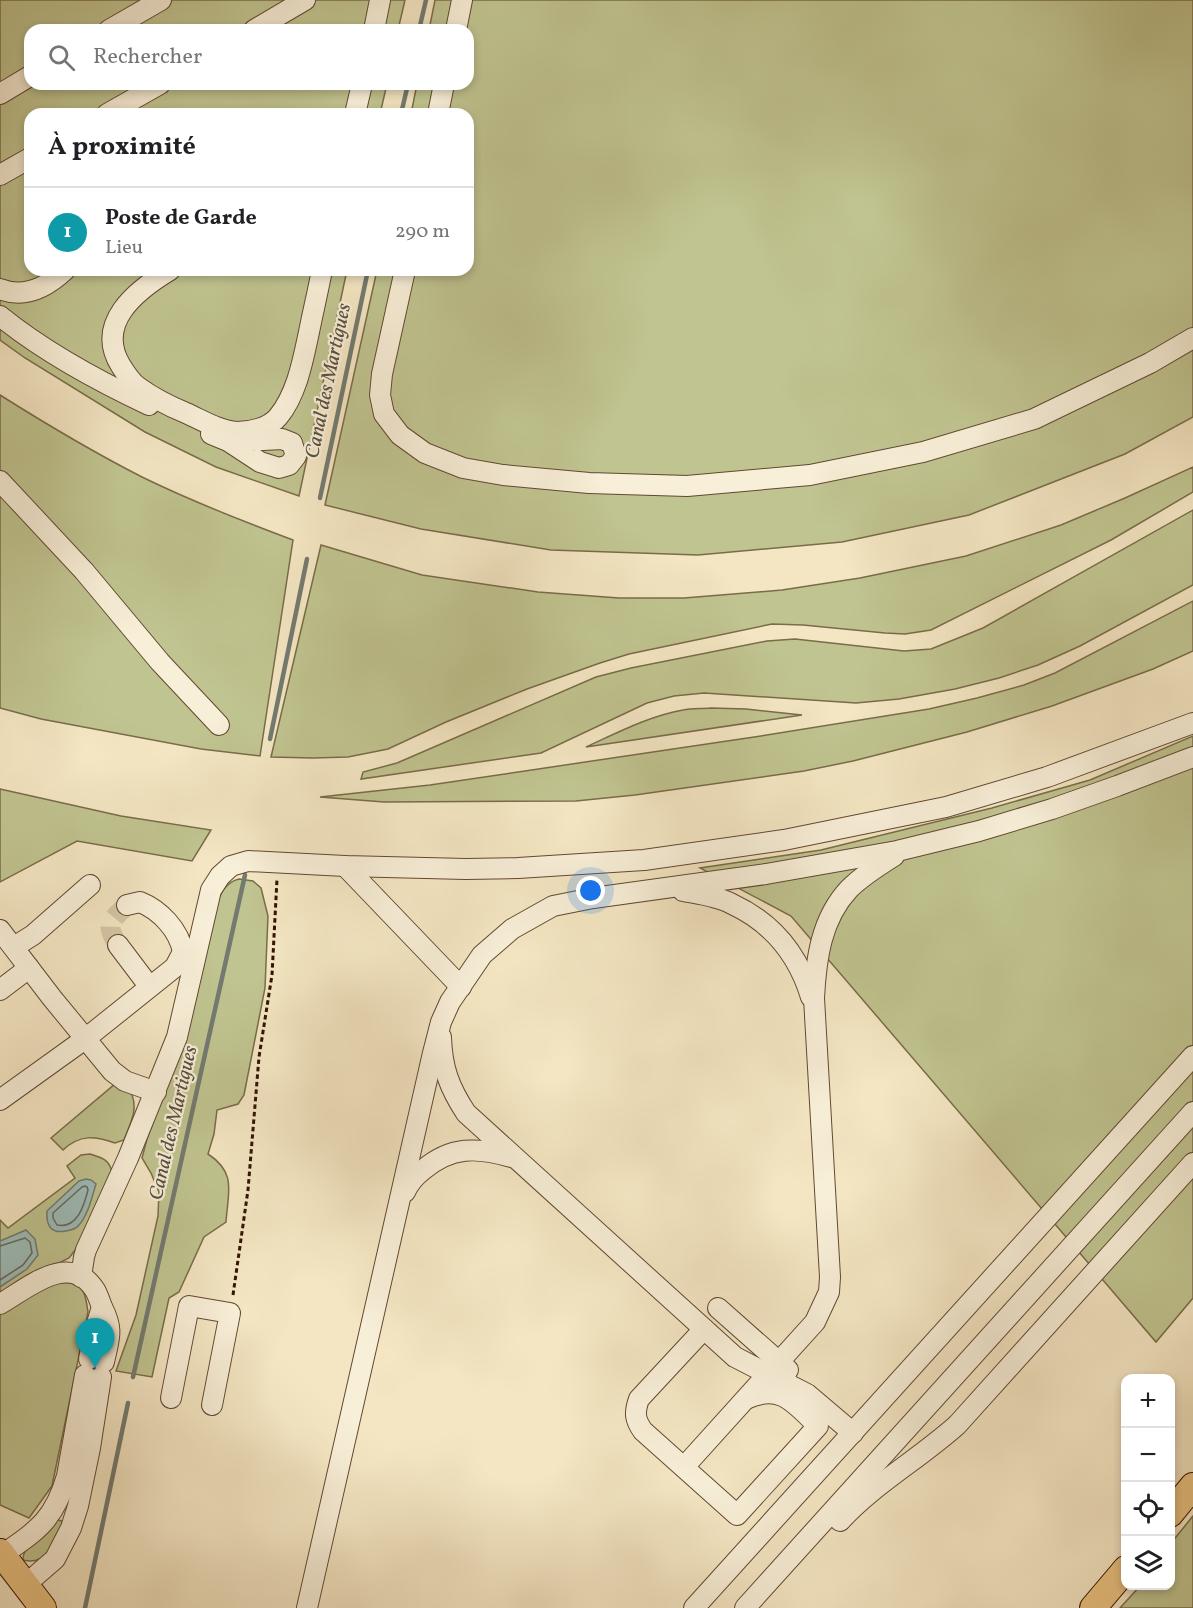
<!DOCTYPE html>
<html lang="fr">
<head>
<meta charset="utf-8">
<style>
	body { margin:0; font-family:Vollkorn,serif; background:#f6f6f6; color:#202124 }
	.controls { position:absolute; right:18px; bottom:18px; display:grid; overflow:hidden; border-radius:12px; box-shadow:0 3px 9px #0003 }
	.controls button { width:54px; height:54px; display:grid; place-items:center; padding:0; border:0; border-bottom:2px solid #e0e0e0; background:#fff; color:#202124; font:30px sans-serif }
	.you { position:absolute; left:591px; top:891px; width:21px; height:21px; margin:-15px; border:4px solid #fff; border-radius:50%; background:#1a73e8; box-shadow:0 0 0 9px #1a73e833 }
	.badge { display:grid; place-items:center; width:39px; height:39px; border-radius:50%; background:#ea580c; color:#fff; font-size:20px; font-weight:700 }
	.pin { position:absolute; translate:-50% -50px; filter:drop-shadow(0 2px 3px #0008) }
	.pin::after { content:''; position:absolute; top:32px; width:21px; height:18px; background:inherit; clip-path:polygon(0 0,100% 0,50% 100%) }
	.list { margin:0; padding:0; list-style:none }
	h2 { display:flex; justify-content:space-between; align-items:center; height:78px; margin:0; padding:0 24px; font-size:26px }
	h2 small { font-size:20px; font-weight:400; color:#757577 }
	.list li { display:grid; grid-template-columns:39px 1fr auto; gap:18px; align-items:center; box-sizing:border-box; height:90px; padding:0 24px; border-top:2px solid #e0e0e0 }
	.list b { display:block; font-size:22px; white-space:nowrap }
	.list p { margin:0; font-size:20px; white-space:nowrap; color:#757577 }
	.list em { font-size:20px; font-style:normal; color:#757577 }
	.icon { flex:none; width:33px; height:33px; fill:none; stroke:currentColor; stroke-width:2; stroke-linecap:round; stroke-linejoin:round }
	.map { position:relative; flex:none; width:1193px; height:1608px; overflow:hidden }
	.search { position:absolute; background:#fff; box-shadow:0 3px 9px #0003; left:24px; top:24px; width:450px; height:66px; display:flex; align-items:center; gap:15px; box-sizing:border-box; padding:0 21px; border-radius:18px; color:#757577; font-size:22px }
	.panel { position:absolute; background:#fff; box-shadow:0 3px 9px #0003; left:24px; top:108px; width:450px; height:168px; border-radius:18px }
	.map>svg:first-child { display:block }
	.green { fill:#c0c490; stroke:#796c49; stroke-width:1.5 }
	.water { fill:#9ebeba; stroke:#737a70; stroke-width:1.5 }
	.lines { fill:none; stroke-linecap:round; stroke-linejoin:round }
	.shore { stroke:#68695e; stroke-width:1.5 }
	.stream { stroke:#737a70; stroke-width:4.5 }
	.minor-tunnel { stroke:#d7c6a6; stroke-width:20; stroke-dasharray:20 10; stroke-linecap:butt }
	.minor-casing { stroke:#624832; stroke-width:22 }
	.major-casing { stroke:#321402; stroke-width:28 }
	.path { stroke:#321402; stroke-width:3; stroke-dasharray:4.5 3; stroke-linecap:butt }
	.minor { stroke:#f8efd8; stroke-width:20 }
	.major { stroke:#eac382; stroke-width:26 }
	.labels { text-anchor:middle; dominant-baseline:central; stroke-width:4.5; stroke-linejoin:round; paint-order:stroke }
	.water-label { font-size:20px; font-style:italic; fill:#585042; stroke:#f8efd8 }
</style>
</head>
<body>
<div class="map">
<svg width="1193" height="1608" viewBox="0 0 1193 1608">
	<rect width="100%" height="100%" fill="#f4e6c3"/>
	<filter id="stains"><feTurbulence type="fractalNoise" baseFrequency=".00333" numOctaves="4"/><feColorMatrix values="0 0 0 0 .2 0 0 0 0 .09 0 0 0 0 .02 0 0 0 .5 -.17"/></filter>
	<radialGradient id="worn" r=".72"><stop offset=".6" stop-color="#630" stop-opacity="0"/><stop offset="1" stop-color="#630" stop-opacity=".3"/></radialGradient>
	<g class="green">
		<polygon points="0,0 405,0 398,30 30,30 30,84 387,84 380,114 30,114 30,270 347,270 299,496 216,467 145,432 25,358 0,340"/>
		<polygon points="435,0 455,0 449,30 429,30"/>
		<polygon points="467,0 1193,0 1193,332 1053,404 967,434 849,463 731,476 563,475 487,468 437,453 393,418 387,379 410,270 468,270 468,114 443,114 450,84 468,84 468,30 461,30"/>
		<polygon points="417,84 437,84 431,114 411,114"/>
		<polygon points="377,270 397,270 373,388 413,454 688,490 984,440 1193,343 1193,417 1125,454 969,515 842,542 698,555 551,550 421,529 325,505"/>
		<path d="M 0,395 C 46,424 93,452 142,477 C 191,501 242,521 293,540 L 260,756 L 201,749 L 41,719 L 0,708 Z"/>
		<polygon points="1193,467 1193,492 1111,540 931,630 905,634 885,633 803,625 772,624 629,654 600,663 527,689 446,722 388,749 348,757 313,758 271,757 321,545 422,575 538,592 619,598 684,598 782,590 860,578 966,556 1061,525 1125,498"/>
		<polygon points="1193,510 1193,585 1080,646 1038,665 999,678 955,689 899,699 856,703 704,693 674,696 647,703 541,753 361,779 363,772 397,763 596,677 631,668 767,641 795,639 904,651 931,649 983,628"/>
		<polygon points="1193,601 1193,651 1153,669 1052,706 967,732 853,761 804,771 635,795 576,801 384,802 320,797 430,785 761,736 929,709 977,698 1024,685 1055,673"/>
		<path d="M 711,708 L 746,709 L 802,715 L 586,747 C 617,733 649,716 683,710 C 692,708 702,709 711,708 Z"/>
		<polygon points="1193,736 1193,1298 1156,1342 791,916 700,868 821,850 992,808 1090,780"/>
		<polygon points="0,789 121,816 211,830 192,861 77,841 0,882"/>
		<path d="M 239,879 L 253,881 L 261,888 L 268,916 L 265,988 L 244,1095 L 238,1104 L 217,1110 L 214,1134 L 208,1154 C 237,1173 228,1192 226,1222 L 204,1237 L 179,1292 L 169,1298 L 152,1377 L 116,1371 L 136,1315 L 158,1216 L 159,1192 L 151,1173 L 142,1158 L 147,1139 L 186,1031 L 216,905 C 221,893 226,882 239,879 Z"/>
		<path d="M 115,1084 L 131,1093 C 139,1109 130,1124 124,1140 L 115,1143 C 95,1136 80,1134 63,1150 L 51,1138 Z"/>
		<path d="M 90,1154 C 102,1158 109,1159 112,1172 L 76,1249 L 69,1258 L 0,1293 L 0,1220 L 8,1228 L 75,1178 L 67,1166 L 81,1155 Z"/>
		<path d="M 53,1282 C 81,1282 84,1284 88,1312 L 52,1486 L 29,1518 L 0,1505 L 0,1313 Z"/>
		<polygon points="1193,1516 1193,1608 1120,1608 1140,1586 1170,1586 1171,1543"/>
		<path d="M 55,1519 L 65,1522 C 57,1539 48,1567 23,1560 C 22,1546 45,1529 55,1519 Z"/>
	</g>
	<g class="water">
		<path d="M 86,1179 L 91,1180 L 96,1184 C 92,1197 88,1215 79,1225 C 76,1229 72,1230 66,1231 C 51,1234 46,1226 47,1211 L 79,1181 Z"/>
		<polygon points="26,1230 35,1239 38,1255 27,1269 0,1287 0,1241"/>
	</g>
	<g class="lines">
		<g class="shore">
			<path d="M 85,1186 L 87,1187 L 88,1190 C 84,1206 77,1229 57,1225 L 53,1218 L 53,1213 L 82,1187 Z"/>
			<polyline points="0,1246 25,1238 30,1242 32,1253 23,1265 0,1280"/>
		</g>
		<g class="stream">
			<polyline points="419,30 426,0"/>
			<polyline points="401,114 408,84"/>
			<polyline points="320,498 368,270"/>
			<polyline points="270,739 307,559"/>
			<polyline points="133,1377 245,875"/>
			<polyline points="85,1608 128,1403"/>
		</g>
		<path class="minor-tunnel" d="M 118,945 C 104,923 111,921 127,905"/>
		<defs>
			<g id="minor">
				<polyline points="109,30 161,0"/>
				<polyline points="254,30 305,0"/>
				<polyline points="374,30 380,0"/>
				<polyline points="456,30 462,0"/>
				<polyline points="0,94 30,76"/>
				<polyline points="107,114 160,84"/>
				<polyline points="355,114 362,84"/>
				<polyline points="438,114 444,84"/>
				<polyline points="0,175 30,158"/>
				<path d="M 170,270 C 137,290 94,323 121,366 C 126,374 131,382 138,387 C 153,398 169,406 186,413 C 202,420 219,431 237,432 C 250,432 269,428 278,417 C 297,394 303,360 309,332 C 313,312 318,291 322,270"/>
				<polyline points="405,270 382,374 380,395 384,414 400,435 425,453 463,468 503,475 589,483 687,486 810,475 923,452 1034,419 1150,363 1193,338"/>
				<path d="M 0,289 C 25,299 47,287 65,270"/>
				<path d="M 0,316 C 43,351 98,381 149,405"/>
				<polyline points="211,434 228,441 260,462 279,468 289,465 296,456 292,443 282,439 243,441"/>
				<polyline points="0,481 84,571 160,662 219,725"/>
				<polyline points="345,866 461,987"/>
				<path d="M 683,891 C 699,894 717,896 732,904 C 773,923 798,954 811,997"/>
				<polyline points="0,930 52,998 112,1071 125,1081 156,1092"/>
				<polyline points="118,945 149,986"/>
				<polyline points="14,947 33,935 90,885"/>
				<polyline points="0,990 29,968"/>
				<path d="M 441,1037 C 442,1068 449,1087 466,1113 L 735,1357 L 807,1394 L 853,1433"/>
				<path d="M 0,1100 L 85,1039 L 175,967 L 183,952 C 179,930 160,910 140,902 L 127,905"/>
				<path d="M 405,1192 C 409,1183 415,1176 423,1170 C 451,1146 477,1147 511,1157"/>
				<polyline points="81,1277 84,1257 86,1250 128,1158 177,1037 211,890 220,876 231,866 248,861 345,866 466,869 518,868 644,860 784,840 946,807 1047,777 1193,723"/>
				<path d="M 0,1304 C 27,1289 69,1250 95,1290 C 98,1295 100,1302 102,1307"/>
				<polyline points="718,1308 788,1370"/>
				<path d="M 704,1329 L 639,1399 C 634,1413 635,1420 643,1431 L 737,1515 L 818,1426 C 794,1403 781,1383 746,1399"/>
				<path d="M 89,1359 L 95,1330 L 102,1307 C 114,1330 109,1338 104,1362"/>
				<polyline points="171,1398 189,1306 230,1313 212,1405"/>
				<path d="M 684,1467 L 815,1322 L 829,1292 L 830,1277 L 814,998 C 816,959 821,919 849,889 C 862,876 878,866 894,856"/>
				<path d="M 840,1521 C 874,1484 919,1459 957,1425 L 1193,1163"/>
				<path d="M 2,1555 C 38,1530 54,1520 67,1476 L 85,1375"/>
				<polyline points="25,1585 55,1559 71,1528 78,1506 90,1448 101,1377"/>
				<polyline points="307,1608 433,1053 441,1022 450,1002 482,955 512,929 553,906 593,898 766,874 897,851 979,831 1052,809 1117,786 1193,757"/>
				<polyline points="694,1608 1193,1056"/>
				<polyline points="745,1608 1193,1112"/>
			</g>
			<g id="major">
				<polyline points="1170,1514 1193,1486"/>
				<polyline points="0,1552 43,1608"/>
				<polyline points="1093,1608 1126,1569"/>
			</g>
		</defs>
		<use href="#minor" class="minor-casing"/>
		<use href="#major" class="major-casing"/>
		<polyline class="path" points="233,1295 248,1190 259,1057 272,975 277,879"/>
		<use href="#minor" class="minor"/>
		<use href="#major" class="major"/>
	</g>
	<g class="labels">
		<g class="water-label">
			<text transform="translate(329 381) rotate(-78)">Canal des Martigues</text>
			<text transform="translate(174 1123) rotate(-77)">Canal des Martigues</text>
		</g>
	</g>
	<rect width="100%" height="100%" filter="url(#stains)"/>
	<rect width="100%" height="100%" fill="url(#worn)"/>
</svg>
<div class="controls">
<button>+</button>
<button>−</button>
<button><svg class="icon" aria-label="locate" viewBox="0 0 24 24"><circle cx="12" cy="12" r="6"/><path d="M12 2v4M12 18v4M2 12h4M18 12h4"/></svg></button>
<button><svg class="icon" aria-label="layers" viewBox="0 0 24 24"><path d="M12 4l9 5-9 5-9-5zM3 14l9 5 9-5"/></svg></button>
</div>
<div class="you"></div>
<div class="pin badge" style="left:95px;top:1368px;background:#0f9aa8">1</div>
<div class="search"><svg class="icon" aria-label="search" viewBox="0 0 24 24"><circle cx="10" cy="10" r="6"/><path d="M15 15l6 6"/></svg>Rechercher</div>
<section class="panel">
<h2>À proximité<small></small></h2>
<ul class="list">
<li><span class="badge" style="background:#0f9aa8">1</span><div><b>Poste de Garde</b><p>Lieu</p></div><em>290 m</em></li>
</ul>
</section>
</div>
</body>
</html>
